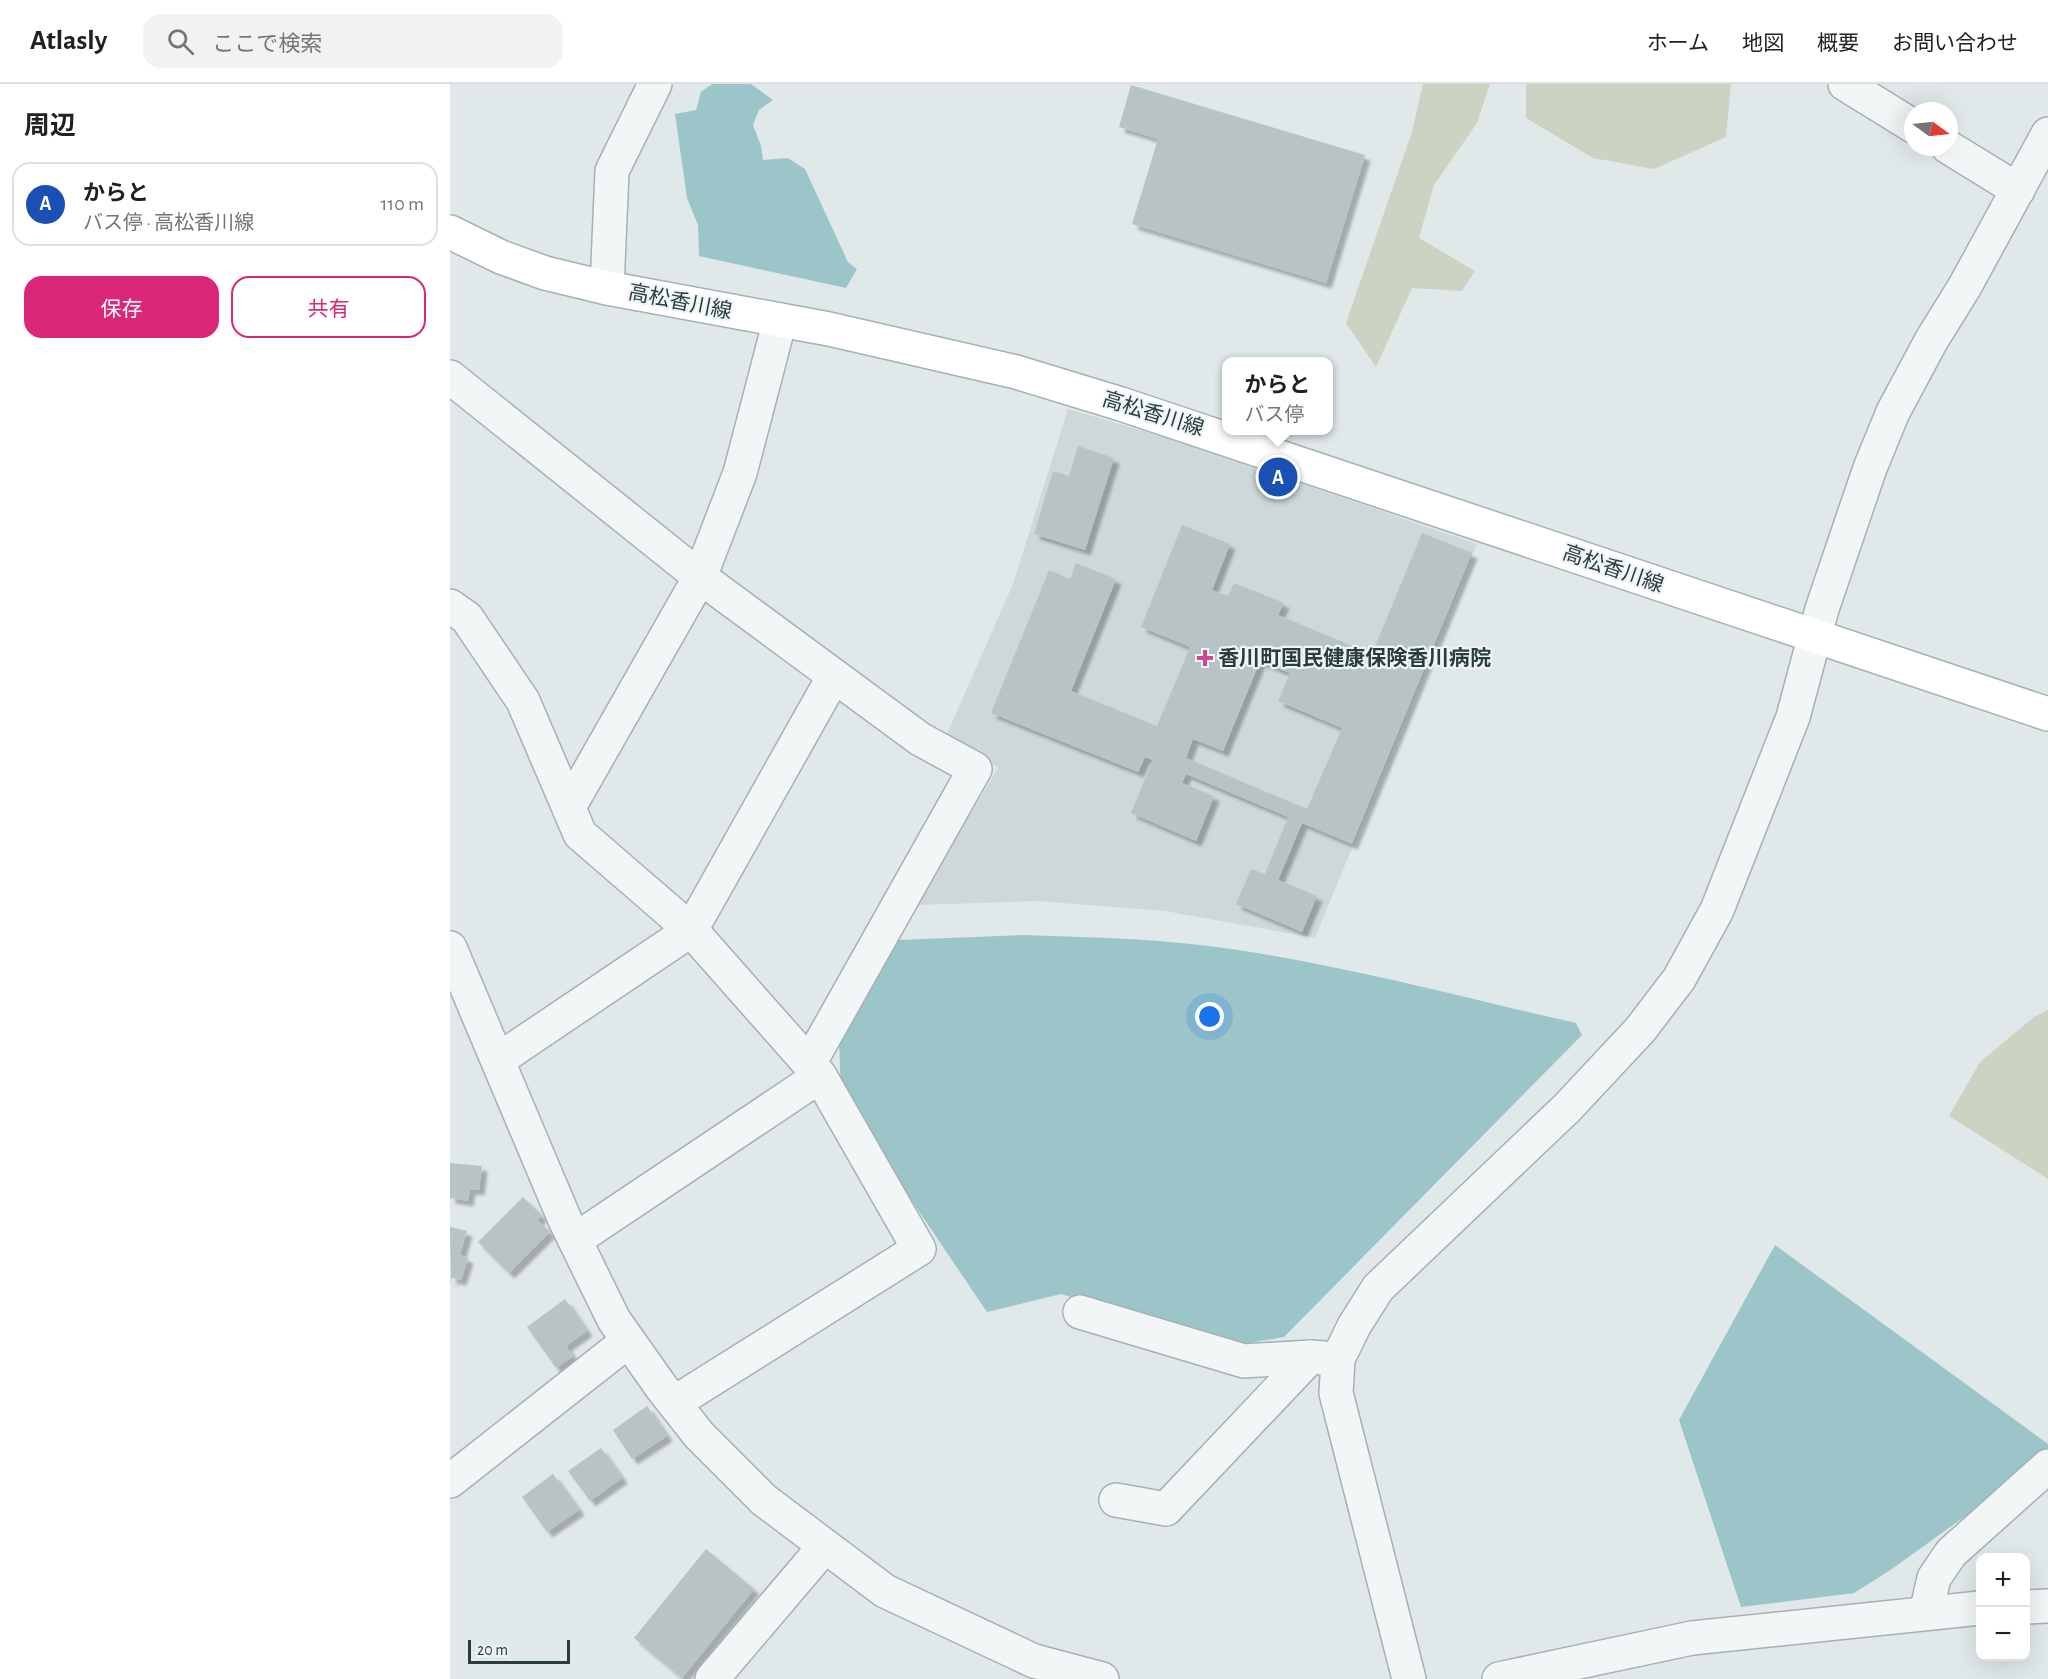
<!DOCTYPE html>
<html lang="ja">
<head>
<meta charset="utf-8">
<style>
	body { margin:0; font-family:"Alegreya Sans","Noto Sans JP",sans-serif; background:#f2f2f2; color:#202124 }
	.controls { position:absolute; right:18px; bottom:18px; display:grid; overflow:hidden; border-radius:12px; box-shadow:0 6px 24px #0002 }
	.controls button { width:54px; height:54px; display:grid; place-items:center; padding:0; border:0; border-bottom:2px solid #e0e0e0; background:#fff; color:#202124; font:30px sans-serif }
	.compass { position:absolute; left:1454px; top:18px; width:54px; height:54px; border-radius:50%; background:#fff; box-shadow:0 6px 24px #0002; rotate:105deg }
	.scale { position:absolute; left:18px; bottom:15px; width:102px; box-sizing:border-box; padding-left:6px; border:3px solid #293c40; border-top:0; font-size:16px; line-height:21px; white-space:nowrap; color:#293c40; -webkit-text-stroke:4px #f0f5f6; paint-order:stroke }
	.you { position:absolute; left:760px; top:933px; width:21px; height:21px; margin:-15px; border:4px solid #fff; border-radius:50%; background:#1a73e8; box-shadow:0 0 0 9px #1a73e833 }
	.badge { display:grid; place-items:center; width:39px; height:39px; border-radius:50%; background:#db2777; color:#fff; font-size:20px; font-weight:700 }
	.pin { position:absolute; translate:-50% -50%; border:3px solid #fff; box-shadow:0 2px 6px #0006 }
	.popup { position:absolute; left:772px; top:273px; width:111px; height:78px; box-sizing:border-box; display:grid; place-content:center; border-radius:12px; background:#fff; filter:drop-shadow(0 2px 4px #0005); font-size:20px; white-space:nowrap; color:#757577 }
	.popup b { font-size:22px; color:#202124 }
	.popup::after { content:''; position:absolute; left:50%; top:100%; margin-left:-12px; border:12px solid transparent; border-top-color:#fff }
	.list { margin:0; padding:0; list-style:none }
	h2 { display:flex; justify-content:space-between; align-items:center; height:78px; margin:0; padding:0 24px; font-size:26px }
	h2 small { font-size:20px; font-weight:400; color:#757577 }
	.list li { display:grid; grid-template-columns:39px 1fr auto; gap:18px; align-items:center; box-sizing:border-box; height:84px; margin:0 12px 12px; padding:0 12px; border:2px solid #e0e0e0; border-radius:18px }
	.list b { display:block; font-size:22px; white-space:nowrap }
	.list p { margin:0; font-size:20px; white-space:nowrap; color:#757577 }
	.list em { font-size:20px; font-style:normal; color:#757577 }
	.actions { display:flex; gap:12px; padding:18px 24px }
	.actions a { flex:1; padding:14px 0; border:2px solid #db2777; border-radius:18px; text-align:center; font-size:21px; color:#db2777 }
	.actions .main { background:#db2777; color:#fff }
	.icon { flex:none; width:33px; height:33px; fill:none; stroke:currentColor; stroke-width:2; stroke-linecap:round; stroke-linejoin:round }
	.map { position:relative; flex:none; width:1598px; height:1595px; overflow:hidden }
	header { display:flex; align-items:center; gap:36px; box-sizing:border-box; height:84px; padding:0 30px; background:#fff; border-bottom:2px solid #e0e0e0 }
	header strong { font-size:28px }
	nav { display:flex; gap:33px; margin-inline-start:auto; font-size:21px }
	.search { width:420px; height:54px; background:#f2f2f2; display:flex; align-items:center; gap:15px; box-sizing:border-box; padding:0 21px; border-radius:18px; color:#757577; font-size:22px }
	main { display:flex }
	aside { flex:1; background:#fff }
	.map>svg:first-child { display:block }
	.built { fill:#ced8db }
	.green { fill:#cdd3c2 }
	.water { fill:#9cc5c9 }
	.building { fill:#b8c3c6; fill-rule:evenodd; filter:url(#shadow) }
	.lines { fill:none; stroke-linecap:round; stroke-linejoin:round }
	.street-casing { stroke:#a5b1b3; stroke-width:36 }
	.secondary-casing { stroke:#a5b1b3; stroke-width:36 }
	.street { stroke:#f3f6f7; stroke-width:33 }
	.secondary { stroke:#fff; stroke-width:33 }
	.poi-dot { fill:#cc4795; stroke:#f0f5f6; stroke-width:2 }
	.labels { text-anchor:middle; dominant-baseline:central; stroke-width:4.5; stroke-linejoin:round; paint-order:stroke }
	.street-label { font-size:21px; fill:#293c40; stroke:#f0f5f6 }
	.poi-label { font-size:21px; font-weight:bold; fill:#293c40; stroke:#f0f5f6; text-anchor:start }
</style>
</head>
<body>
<header>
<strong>Atlasly</strong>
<div class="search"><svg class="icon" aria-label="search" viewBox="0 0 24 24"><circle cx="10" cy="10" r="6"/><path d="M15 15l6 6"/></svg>ここで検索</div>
<nav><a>ホーム</a><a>地図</a><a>概要</a><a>お問い合わせ</a></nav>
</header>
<main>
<aside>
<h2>周辺<small></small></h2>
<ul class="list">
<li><span class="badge" style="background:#1a4fb4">A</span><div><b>からと</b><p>バス停 · 高松香川線</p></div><em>110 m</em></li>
</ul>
<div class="actions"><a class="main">保存</a><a>共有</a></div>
</aside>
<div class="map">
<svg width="1598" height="1595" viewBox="0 0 1598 1595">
	<defs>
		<filter id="shadow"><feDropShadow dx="5.5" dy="5.5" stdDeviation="1.5" flood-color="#0004"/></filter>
	</defs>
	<rect width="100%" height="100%" fill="#e0e8e9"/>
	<polygon class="built" points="618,325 725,356 1027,460 865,854 715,827 587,817 466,821 548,684 496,652 563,500"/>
	<g class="green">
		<polygon points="973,0 1040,0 1027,39 984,101 969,154 1025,187 1012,207 962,204 926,283 896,239 962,48"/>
		<polygon points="1076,0 1281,0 1276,53 1204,85 1143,74 1076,34"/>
		<polygon points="1598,926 1598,1095 1499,1032 1530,978 1584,933"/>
	</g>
	<g class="water">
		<polygon points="262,0 301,0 323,16 309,26 303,41 311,62 313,76 338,74 355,85 398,178 407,185 396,204 249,172 248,141 237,114 225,30 246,26 251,8"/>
		<path d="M 572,851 C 632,853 691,854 750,861 C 876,876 1002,911 1126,939 L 1132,951 L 834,1253 L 783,1262 L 611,1210 L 537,1228 L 391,1012 L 389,955 L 449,856 Z"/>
		<polygon points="1325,1161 1598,1360 1598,1367 1542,1413 1439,1487 1404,1509 1291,1523 1229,1336"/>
	</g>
	<g class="building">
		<polygon points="681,1 915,71 876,199 682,140 708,55 669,43"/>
		<polygon points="628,362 664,374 635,466 584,450 603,387 619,392"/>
		<path d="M 732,441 L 780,460 L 762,506 L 778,512 L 784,499 L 834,519 L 828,531 L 922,570 L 972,449 L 1022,469 L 902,760 L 852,739 L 828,796 L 867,812 L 852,848 L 786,820 L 801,785 L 815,790 L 838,733 L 736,690 L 732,699 L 764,712 L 746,757 L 681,729 L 703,676 L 695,673 L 688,688 L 541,629 L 599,486 L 620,495 L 626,479 L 666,495 L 621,607 L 707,642 L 740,563 L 691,543 ZM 810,577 L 840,589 L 828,617 L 892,644 L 857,725 L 736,674 L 743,655 L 773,667 Z"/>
		<polygon points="0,1079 32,1082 29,1106 20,1105 18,1117 0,1114"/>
		<polygon points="73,1113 92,1132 87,1136 100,1148 59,1189 28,1158"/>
		<polygon points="0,1143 17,1147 10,1171 18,1174 11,1196 2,1194 1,1200"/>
		<polygon points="115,1215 137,1247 116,1262 123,1272 106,1284 77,1243"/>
		<polygon points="197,1322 217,1352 182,1375 163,1346"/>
		<polygon points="151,1364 172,1394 140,1417 118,1387"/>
		<polygon points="103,1390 129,1426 97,1448 72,1413"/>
		<polygon points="256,1465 304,1505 232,1594 184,1554"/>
	</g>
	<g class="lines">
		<defs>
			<g id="street">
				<polyline points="1395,0 1463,42"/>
				<polyline points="1498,63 1568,106"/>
				<polyline points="157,204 162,87 205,0"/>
				<polyline points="0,293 250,493 470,655 525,685 359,980"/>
				<polyline points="0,522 17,534 73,617 130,750 241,846 370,992 469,1165 224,1319"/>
				<polyline points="119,723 250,493 290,389 330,236"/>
				<polyline points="0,864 115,1136 164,1236 212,1304 249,1351 314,1416 435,1507 584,1577 652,1595"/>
				<polyline points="48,976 241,846 384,592"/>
				<polyline points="125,1156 370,992"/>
				<polyline points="630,1228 794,1277 860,1273 888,1275"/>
				<polyline points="0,1397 178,1257"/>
				<polyline points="666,1416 716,1425 860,1273"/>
				<polyline points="1576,1523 1598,1522"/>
				<polyline points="1476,1529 1484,1494 1501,1469 1598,1382"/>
				<polyline points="262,1595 375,1462"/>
				<polyline points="959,1595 886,1309 888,1275 904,1242 928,1204 1117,1024 1190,946 1229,895 1267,826 1343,633 1372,525 1420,384 1443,328 1481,257 1515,202 1598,50"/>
				<polyline points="1049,1595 1242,1554 1530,1524"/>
			</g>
			<polyline id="secondary" points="0,148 51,173 95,189 157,204 379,245 566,288 671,320 1598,630"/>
		</defs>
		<use href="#street" class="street-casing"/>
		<use href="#secondary" class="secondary-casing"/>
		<use href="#street" class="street"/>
		<use href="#secondary" class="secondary"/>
	</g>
	<path class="poi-dot" d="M752 565h6v6h6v6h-6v6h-6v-6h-6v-6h6z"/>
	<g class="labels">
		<g class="street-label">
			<text transform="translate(230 218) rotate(11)">高松香川線</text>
			<text transform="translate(703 330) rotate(17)">高松香川線</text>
			<text transform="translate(1163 485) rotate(19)">高松香川線</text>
		</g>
		<g class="poi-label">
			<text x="768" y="574">香川町国民健康保険香川病院</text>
		</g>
	</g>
</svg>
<div class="controls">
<button>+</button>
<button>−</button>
</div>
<svg class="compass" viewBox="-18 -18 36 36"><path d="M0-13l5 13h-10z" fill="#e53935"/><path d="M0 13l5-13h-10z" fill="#757577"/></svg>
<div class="scale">20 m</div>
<div class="you"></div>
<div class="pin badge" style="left:828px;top:393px;background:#1a4fb4">A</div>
<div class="popup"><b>からと</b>バス停</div>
</div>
</main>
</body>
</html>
